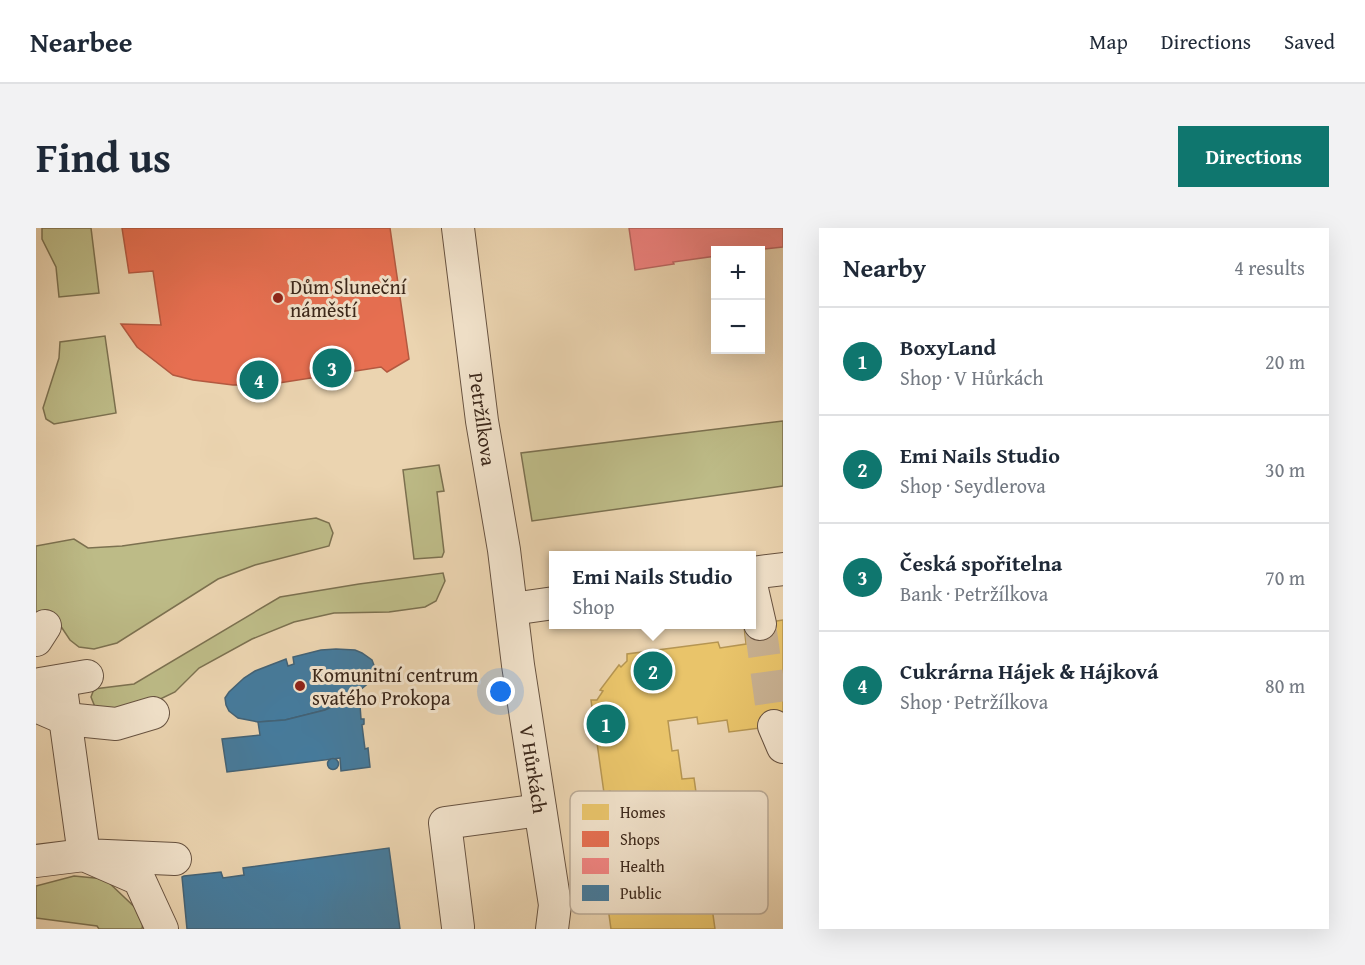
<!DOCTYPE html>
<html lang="en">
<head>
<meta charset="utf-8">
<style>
	body { margin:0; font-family:"Gentium Book Plus",serif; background:#f2f2f3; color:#1f2937 }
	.controls { position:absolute; right:18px; top:18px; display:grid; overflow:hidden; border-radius:0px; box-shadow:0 6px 24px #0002 }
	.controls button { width:54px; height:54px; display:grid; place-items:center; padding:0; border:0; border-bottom:2px solid #e0e1e3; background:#fff; color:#1f2937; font:30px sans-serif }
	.you { position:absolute; left:465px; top:464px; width:21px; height:21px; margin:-15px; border:4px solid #fff; border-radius:50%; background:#1a73e8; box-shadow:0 0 0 9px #1a73e833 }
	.badge { display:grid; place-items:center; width:39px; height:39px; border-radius:50%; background:#0f766e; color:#fff; font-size:20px; font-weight:700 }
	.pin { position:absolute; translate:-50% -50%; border:3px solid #fff; box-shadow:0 2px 6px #0006 }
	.popup { position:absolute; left:513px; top:323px; width:207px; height:78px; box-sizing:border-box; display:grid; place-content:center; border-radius:0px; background:#fff; filter:drop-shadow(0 2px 4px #0005); font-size:20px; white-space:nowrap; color:#747a83 }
	.popup b { font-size:22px; color:#1f2937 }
	.popup::after { content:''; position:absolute; left:50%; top:100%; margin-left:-12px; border:12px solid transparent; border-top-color:#fff }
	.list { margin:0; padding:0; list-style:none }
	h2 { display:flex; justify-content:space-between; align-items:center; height:78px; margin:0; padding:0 24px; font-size:26px }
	h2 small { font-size:20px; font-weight:400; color:#747a83 }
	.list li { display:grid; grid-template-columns:39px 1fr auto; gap:18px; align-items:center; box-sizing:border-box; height:108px; padding:0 24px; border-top:2px solid #e0e1e3 }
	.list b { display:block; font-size:22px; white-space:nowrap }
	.list p { margin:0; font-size:20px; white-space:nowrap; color:#747a83 }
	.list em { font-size:20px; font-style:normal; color:#747a83 }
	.map { position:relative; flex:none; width:747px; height:701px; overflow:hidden; border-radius:0px }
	header { display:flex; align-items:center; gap:36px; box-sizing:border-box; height:84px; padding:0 30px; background:#fff; border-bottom:2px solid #e0e1e3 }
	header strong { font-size:28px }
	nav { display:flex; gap:33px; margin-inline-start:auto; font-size:21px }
	.intro { display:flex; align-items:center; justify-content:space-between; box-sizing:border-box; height:144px; padding:0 36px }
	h1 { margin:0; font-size:42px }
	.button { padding:15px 27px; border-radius:0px; background:#0f766e; color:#fff; font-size:21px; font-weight:700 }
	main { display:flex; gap:36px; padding:0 36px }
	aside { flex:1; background:#fff; border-radius:0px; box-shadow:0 6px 24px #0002 }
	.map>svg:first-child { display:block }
	.green { fill:#bdbb87; stroke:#7c7150; stroke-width:1.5 }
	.homes { fill:#e9c46a; stroke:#b59552; stroke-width:1.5 }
	.shops { fill:#e76f51; stroke:#b35940; stroke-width:1.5 }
	.health { fill:#f28482; stroke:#bb6863; stroke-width:1.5 }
	.public { fill:#457b9d; stroke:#426276; stroke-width:1.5 }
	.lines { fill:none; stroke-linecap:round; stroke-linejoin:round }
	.minor-tunnel { stroke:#c8b192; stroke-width:32; stroke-dasharray:32 16; stroke-linecap:butt }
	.minor-casing { stroke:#675240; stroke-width:34 }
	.minor { stroke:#f2e3cc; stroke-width:32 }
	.poi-dot { fill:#8f2418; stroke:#f2e3cc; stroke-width:2 }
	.labels { text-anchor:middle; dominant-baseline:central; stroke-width:6; stroke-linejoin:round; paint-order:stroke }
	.poi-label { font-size:20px; fill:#3b271a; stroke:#f2e3cc; text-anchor:start }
	.street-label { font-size:20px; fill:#3b271a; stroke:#f2e3cc }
	.key { fill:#f2e3cc; stroke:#bbab97; stroke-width:1.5 }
	.key-label { font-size:16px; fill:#3b271a }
</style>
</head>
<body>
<header>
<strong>Nearbee</strong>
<nav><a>Map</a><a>Directions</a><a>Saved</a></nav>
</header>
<div class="intro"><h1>Find us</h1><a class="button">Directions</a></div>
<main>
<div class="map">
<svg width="747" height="701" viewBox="0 0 747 701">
	<rect width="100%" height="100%" fill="#ebd4b0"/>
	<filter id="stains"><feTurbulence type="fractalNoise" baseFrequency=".00333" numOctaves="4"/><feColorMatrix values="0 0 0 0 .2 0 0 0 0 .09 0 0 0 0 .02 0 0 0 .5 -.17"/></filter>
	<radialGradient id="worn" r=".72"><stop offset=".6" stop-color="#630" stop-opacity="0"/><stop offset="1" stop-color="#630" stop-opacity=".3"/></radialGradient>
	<g class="green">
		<polygon points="6,0 55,0 63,65 23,69 20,39 6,11"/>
		<polygon points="69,108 80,185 18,196 10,191 7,180 23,130 24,114"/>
		<polygon points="747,193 747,258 496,293 485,225"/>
		<polygon points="403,237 408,263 401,264 408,324 406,329 378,331 367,242"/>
		<polygon points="280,290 293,295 297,305 293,318 219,337 182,351 81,415 58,421 43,419 34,412 24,397 0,390 0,318 38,311 52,320 86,318"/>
		<polygon points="407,345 409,353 400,373 389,379 353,384 298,385 258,394 216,411 163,440 139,464 116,475 81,481 59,479 55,469 58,461 98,456 244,369 323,356"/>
		<polygon points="38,648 69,651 108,688 106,701 63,701 61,698 0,690 0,658"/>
	</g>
	<polygon class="homes" points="747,392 747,497 693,504 691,492 662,496 661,489 632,493 636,523 642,522 646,551 658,550 679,701 575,701 560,593 578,590 574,563 568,565 555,472 561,472 567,463 564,462 583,437 585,439 591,433 591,426 682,414 684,420 710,416 708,398"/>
	<polygon class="shops" points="86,0 354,0 373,131 351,144 345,139 230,157 197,157 157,152 137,147 101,119 85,96 125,97 117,43 93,45"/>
	<polygon class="health" points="593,0 747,0 747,19 720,22 680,22 680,28 637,34 638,36 599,42"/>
	<g class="public">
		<polygon points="300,421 319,422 326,425 336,432 339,440 338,449 335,453 323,463 310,472 289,482 249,492 222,494 202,490 193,483 190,477 189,470 193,464 208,450 219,443 250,431 252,438 258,436 257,429 285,422"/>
		<polygon points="323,463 325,491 328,491 328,496 326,497 329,521 332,520 334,539 305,543 304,530 191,544 186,511 224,507 222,494 249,492 289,482 310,472"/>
		<circle cx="297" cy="536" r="5.5"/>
		<polygon points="353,620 364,701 151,701 146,649 148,648 185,644 187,650 208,647 207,640"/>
	</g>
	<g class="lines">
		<polyline class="minor-tunnel" points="724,396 738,498"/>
		<defs>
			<g id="minor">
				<polyline points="422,0 446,193 468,322 482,437 519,677 516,701"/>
				<polyline points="716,345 747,341"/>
				<polyline points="716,361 724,396"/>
				<polyline points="476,381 518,375"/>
				<polyline points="0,412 9,398"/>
				<polyline points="24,453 48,627 139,631"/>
				<polyline points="4,456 51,448"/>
				<polyline points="0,478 30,491 80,496 117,485"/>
				<polyline points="738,498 747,519"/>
				<polyline points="0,633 48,627 103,651 126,701"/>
				<polyline points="422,699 409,595 504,582"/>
			</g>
		</defs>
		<use href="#minor" class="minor-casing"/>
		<use href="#minor" class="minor"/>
	</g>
	<g class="poi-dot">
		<circle cx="242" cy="70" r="6"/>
		<circle cx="264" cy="458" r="6"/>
	</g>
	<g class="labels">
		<g class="poi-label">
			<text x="254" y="58">Dům Sluneční<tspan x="254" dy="23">náměstí</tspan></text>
			<text x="276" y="446">Komunitní centrum<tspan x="276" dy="23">svatého Prokopa</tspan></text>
		</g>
		<g class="street-label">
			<text transform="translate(447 191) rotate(82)">Petržílkova</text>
			<text transform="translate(498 541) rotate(81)">V Hůrkách</text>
		</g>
	</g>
	<rect x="534" y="563" width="198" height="123" rx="9" class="key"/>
	<rect x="546" y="576" width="27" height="16" fill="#e9c46a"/>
	<rect x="546" y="603" width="27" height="16" fill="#e76f51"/>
	<rect x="546" y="630" width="27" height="16" fill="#f28482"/>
	<rect x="546" y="657" width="27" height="16" fill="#457b9d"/>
	<g class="key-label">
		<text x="584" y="590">Homes</text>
		<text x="584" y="617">Shops</text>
		<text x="584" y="644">Health</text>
		<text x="584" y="671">Public</text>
	</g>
	<rect width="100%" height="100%" filter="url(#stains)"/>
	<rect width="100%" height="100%" fill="url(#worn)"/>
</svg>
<div class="controls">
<button>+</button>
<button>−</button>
</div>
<div class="you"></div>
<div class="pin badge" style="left:570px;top:496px">1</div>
<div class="pin badge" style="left:617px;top:443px">2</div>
<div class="popup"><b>Emi Nails Studio</b>Shop</div>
<div class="pin badge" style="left:296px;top:140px">3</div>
<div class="pin badge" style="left:223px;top:152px">4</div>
</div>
<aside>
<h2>Nearby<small>4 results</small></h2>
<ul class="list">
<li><span class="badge">1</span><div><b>BoxyLand</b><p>Shop · V Hůrkách</p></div><em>20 m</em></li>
<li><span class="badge">2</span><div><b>Emi Nails Studio</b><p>Shop · Seydlerova</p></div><em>30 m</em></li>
<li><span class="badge">3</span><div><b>Česká spořitelna</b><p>Bank · Petržílkova</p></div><em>70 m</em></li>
<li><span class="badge">4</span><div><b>Cukrárna Hájek &amp; Hájková</b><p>Shop · Petržílkova</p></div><em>80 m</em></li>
</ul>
</aside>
</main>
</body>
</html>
